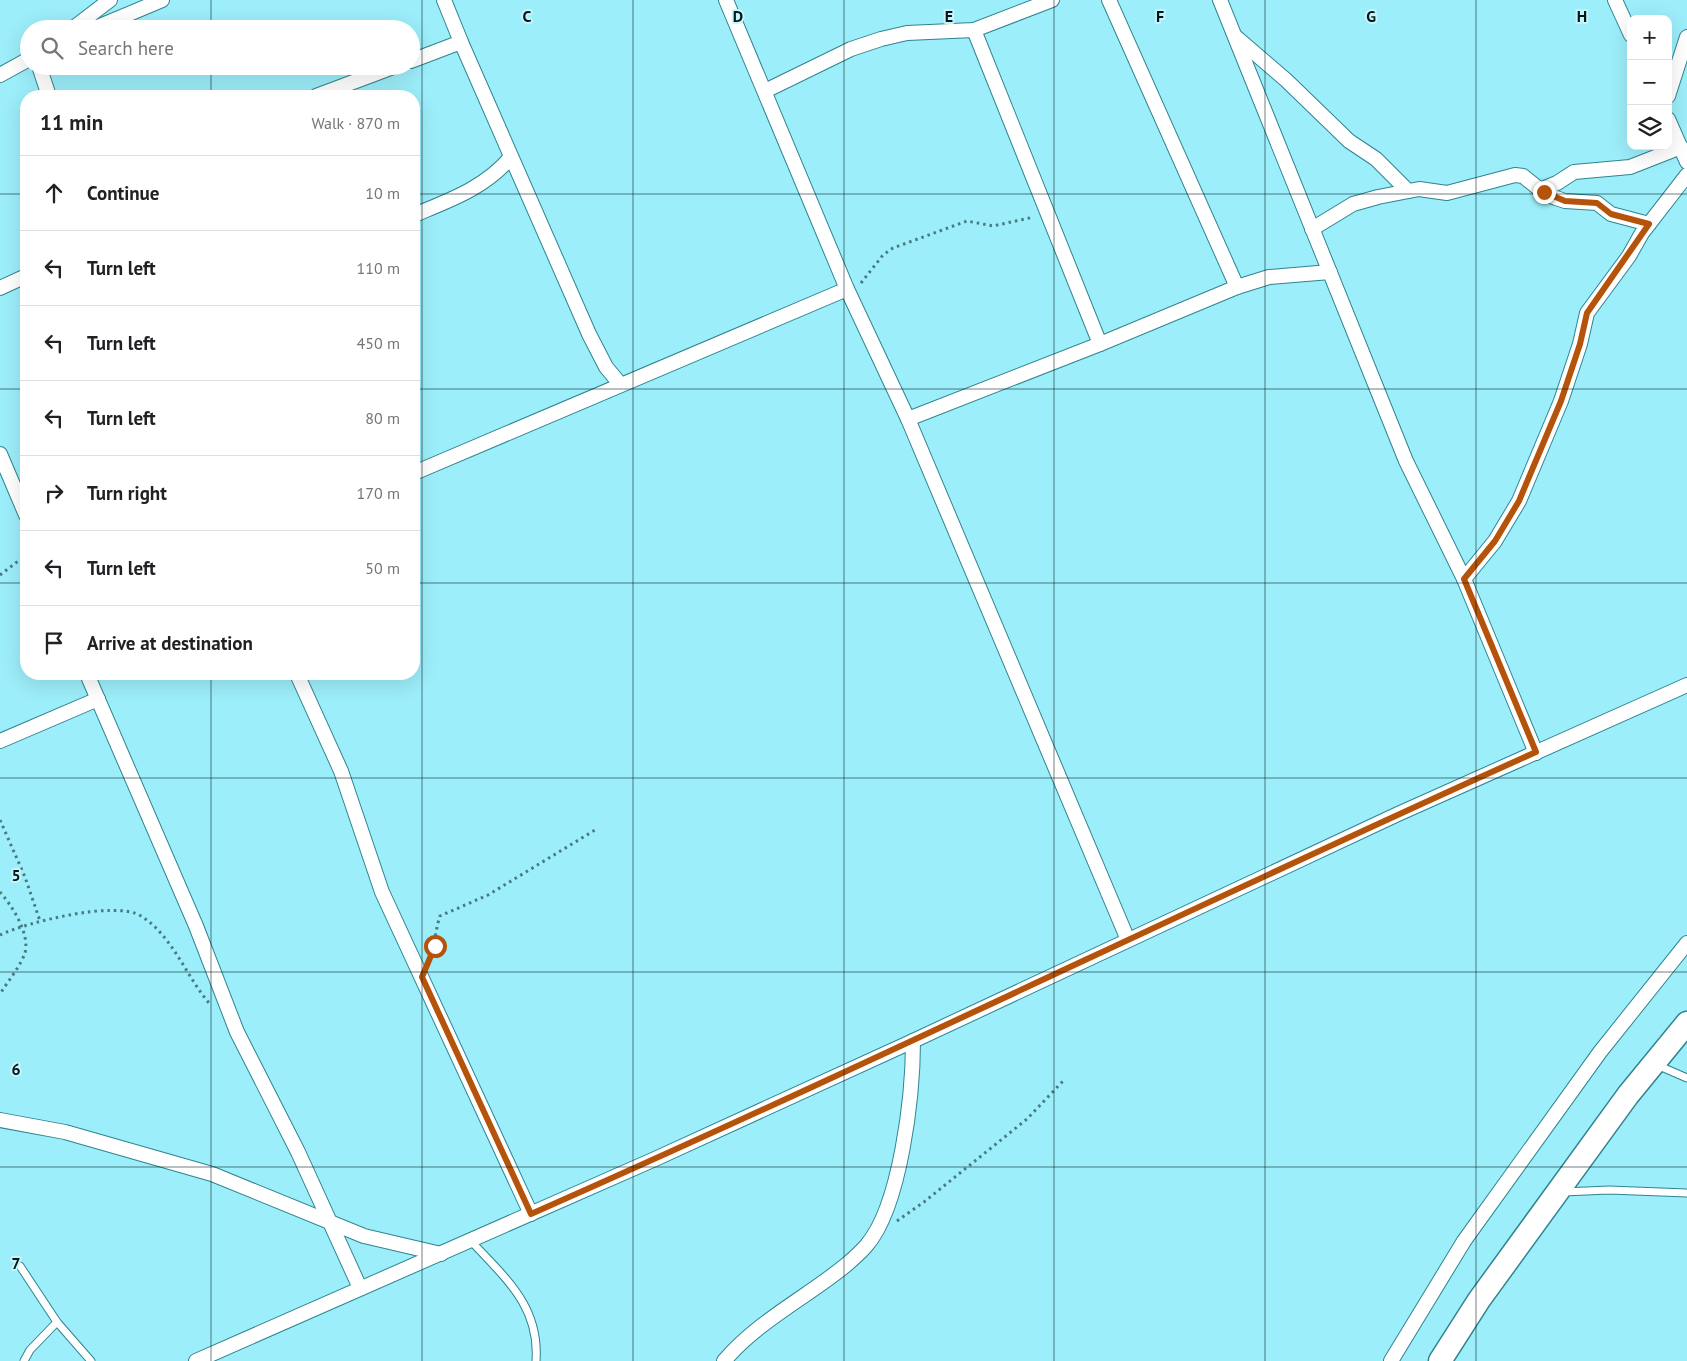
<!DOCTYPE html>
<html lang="en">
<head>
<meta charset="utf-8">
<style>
	body { margin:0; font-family:"PT Sans",sans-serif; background:#f2f2f2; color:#202124 }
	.controls { position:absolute; right:15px; top:15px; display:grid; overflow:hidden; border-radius:10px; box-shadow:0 5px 20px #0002 }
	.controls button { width:45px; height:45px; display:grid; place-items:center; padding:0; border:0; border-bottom:1px solid #e0e0e0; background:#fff; color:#202124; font:25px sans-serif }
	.stop { position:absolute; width:15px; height:15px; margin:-11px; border:4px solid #b45309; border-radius:50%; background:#fff }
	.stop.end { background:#b45309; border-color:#fff; box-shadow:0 1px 5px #0008 }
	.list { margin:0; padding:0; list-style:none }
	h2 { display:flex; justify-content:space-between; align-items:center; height:65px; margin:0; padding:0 20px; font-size:21px }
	h2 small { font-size:16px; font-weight:400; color:#757577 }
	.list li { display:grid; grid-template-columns:32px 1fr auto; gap:15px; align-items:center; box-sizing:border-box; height:75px; padding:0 20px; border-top:1px solid #e0e0e0 }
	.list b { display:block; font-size:19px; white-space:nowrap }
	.list em { font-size:16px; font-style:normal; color:#757577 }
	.icon { flex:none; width:28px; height:28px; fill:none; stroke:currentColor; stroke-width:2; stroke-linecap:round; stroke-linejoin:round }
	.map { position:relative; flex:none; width:1687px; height:1361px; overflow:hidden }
	.search { position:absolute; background:#fff; box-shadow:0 5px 20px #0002; left:20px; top:20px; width:400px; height:55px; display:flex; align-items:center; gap:12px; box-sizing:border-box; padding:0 18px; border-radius:28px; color:#757577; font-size:19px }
	.panel { position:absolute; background:#fff; box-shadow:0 5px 20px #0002; left:20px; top:90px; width:400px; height:590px; border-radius:20px }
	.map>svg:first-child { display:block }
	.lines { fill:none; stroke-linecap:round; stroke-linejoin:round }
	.service-casing { stroke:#2f848f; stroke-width:9 }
	.minor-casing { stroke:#2f848f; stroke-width:16 }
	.trunk-casing { stroke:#2f848f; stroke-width:25 }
	.path { stroke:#487a81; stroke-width:3; stroke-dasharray:2.5 4; stroke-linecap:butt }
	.service { stroke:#fff; stroke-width:7 }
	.minor { stroke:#fff; stroke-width:14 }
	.trunk { stroke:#fff; stroke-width:22 }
	.route { stroke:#b45309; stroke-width:6 }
	.grid { fill:none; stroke:#00171b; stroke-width:1; stroke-opacity:0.55 }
	.grid-label { font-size:16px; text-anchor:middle; font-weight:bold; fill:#00171b; stroke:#c7f5fc; stroke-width:4; stroke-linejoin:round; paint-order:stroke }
</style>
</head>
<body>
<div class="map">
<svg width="1687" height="1361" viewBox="0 0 1687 1361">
	<rect width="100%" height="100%" fill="#9ceefa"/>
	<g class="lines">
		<defs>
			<g id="service">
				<polyline points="1657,1065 1687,1078"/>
				<polyline points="1563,1192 1609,1190 1687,1193"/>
				<path d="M 471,1241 C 505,1278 540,1306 536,1361"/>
				<polyline points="20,1266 57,1322 91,1361"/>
				<polyline points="24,1361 30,1350 57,1322"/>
			</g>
			<g id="minor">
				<polyline points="444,0 461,42 589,334 606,367 620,384"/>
				<polyline points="726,0 847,289 908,419 1128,940"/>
				<polyline points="1109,0 1237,287"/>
				<polyline points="1220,0 1406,461 1464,579 1536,753"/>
				<polyline points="1615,0 1631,35"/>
				<polyline points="72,29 110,0"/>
				<polyline points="93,29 162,0"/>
				<polyline points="974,30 1100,344"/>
				<polyline points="1236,37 1286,80 1349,141 1376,159 1408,191"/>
				<polyline points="411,61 461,42"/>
				<polyline points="39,66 49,96"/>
				<polyline points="0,75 29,59"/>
				<polyline points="765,91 851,49 881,39 907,33 974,30 1052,0"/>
				<polyline points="316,96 396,66"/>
				<polyline points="1668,96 1687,37"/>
				<polyline points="1668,119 1687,162"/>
				<polyline points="1540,190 1557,183 1574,172 1630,167 1681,147"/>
				<path d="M 414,215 C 450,200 485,188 511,157"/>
				<polyline points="1312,229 1353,204 1378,197 1419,189 1447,193 1515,175 1523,176 1544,193 1556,198 1565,201 1597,203 1611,214 1649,224"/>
				<polyline points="0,288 26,276"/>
				<polyline points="908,419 1100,344 1237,287 1269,277 1330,272"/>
				<polyline points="0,454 26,515"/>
				<polyline points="414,473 847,289"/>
				<polyline points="1464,579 1495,541 1519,501 1561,401 1580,344 1587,313 1629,256 1642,233 1687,175"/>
				<polyline points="87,674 196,926 237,1032 298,1152 360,1288"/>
				<polyline points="297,674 341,771 382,892 531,1214"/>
				<polyline points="0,741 98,699"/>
				<polyline points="0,1120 65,1132 212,1174 364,1236 441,1254"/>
				<polyline points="196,1361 655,1159 913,1041 1398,814 1687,685"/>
				<path d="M 724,1361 C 758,1321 807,1297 846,1265 C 853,1259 860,1253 866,1246 C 901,1206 913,1094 913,1041"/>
				<polyline points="1391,1361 1464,1241 1600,1052 1687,943"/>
			</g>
			<polyline id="trunk" points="1440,1361 1479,1300 1628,1095 1687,1023"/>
		</defs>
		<use href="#service" class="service-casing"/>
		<use href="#minor" class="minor-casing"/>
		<use href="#trunk" class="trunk-casing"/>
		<g class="path">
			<polyline points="861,283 883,255 893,248 967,221 993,226 1034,217"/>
			<polyline points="0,575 26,555"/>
			<polyline points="0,820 25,877 40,921"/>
			<path d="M 0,892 C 12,906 30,933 25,953 C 20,967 8,981 0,994"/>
			<path d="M 0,935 C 27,922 116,900 141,916 C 172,935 186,976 209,1003"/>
			<path d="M 429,961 C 435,946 435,931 440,916 L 488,895 L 595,830"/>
			<polyline points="897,1221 924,1202 1027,1119 1064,1080"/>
		</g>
		<use href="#service" class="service"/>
		<use href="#minor" class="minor"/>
		<use href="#trunk" class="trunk"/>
	</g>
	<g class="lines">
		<path class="route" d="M 435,946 L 422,977 L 531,1214 C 869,1065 1200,903 1536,752 L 1464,579 L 1495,541 L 1519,501 L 1561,401 L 1580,344 L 1587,313 L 1649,224 L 1611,214 L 1597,203 L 1565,201 L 1544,192"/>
	</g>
	<path class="grid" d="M 211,0 L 211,29M 422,0 L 422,1361M 633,0 L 633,1361M 844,0 L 844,1361M 1054,0 L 1054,1361M 1265,0 L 1265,1361M 1476,0 L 1476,1361M 211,66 L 211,96M 0,194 L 26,194M 414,194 L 1687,194M 0,389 L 26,389M 414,389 L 1687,389M 0,583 L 26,583M 414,583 L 1687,583M 211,674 L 211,1361M 0,778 L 1687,778M 0,972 L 1687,972M 0,1167 L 1687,1167"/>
	<g class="grid-label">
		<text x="527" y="22">C</text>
		<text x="738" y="22">D</text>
		<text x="949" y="22">E</text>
		<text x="1160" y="22">F</text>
		<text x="1371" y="22">G</text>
		<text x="1582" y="22">H</text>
		<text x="16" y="881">5</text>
		<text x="16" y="1075">6</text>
		<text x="16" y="1269">7</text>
	</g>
</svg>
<div class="controls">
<button>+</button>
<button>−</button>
<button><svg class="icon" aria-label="layers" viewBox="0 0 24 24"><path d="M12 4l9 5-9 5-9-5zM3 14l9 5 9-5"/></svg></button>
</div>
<div class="stop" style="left:435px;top:946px"></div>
<div class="stop end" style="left:1544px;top:192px"></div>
<div class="search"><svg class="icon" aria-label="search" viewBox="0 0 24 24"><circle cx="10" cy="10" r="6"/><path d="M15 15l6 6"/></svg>Search here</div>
<section class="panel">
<h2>11 min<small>Walk · 870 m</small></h2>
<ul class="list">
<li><svg class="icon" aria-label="ahead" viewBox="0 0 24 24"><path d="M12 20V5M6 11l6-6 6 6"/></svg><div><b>Continue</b></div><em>10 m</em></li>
<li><svg class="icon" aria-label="left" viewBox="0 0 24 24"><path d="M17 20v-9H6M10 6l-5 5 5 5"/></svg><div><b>Turn left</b></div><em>110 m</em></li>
<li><svg class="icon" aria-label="left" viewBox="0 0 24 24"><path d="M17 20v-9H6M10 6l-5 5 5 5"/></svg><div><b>Turn left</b></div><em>450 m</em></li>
<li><svg class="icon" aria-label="left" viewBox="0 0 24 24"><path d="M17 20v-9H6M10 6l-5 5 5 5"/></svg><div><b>Turn left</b></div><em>80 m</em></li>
<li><svg class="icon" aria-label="right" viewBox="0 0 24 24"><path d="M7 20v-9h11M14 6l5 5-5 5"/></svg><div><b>Turn right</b></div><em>170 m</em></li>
<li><svg class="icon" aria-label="left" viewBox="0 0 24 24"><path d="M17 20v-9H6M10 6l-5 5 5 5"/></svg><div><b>Turn left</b></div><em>50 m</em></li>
<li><svg class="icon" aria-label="arrive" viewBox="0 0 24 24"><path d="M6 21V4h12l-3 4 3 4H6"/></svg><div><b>Arrive at destination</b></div></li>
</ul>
</section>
</div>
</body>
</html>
